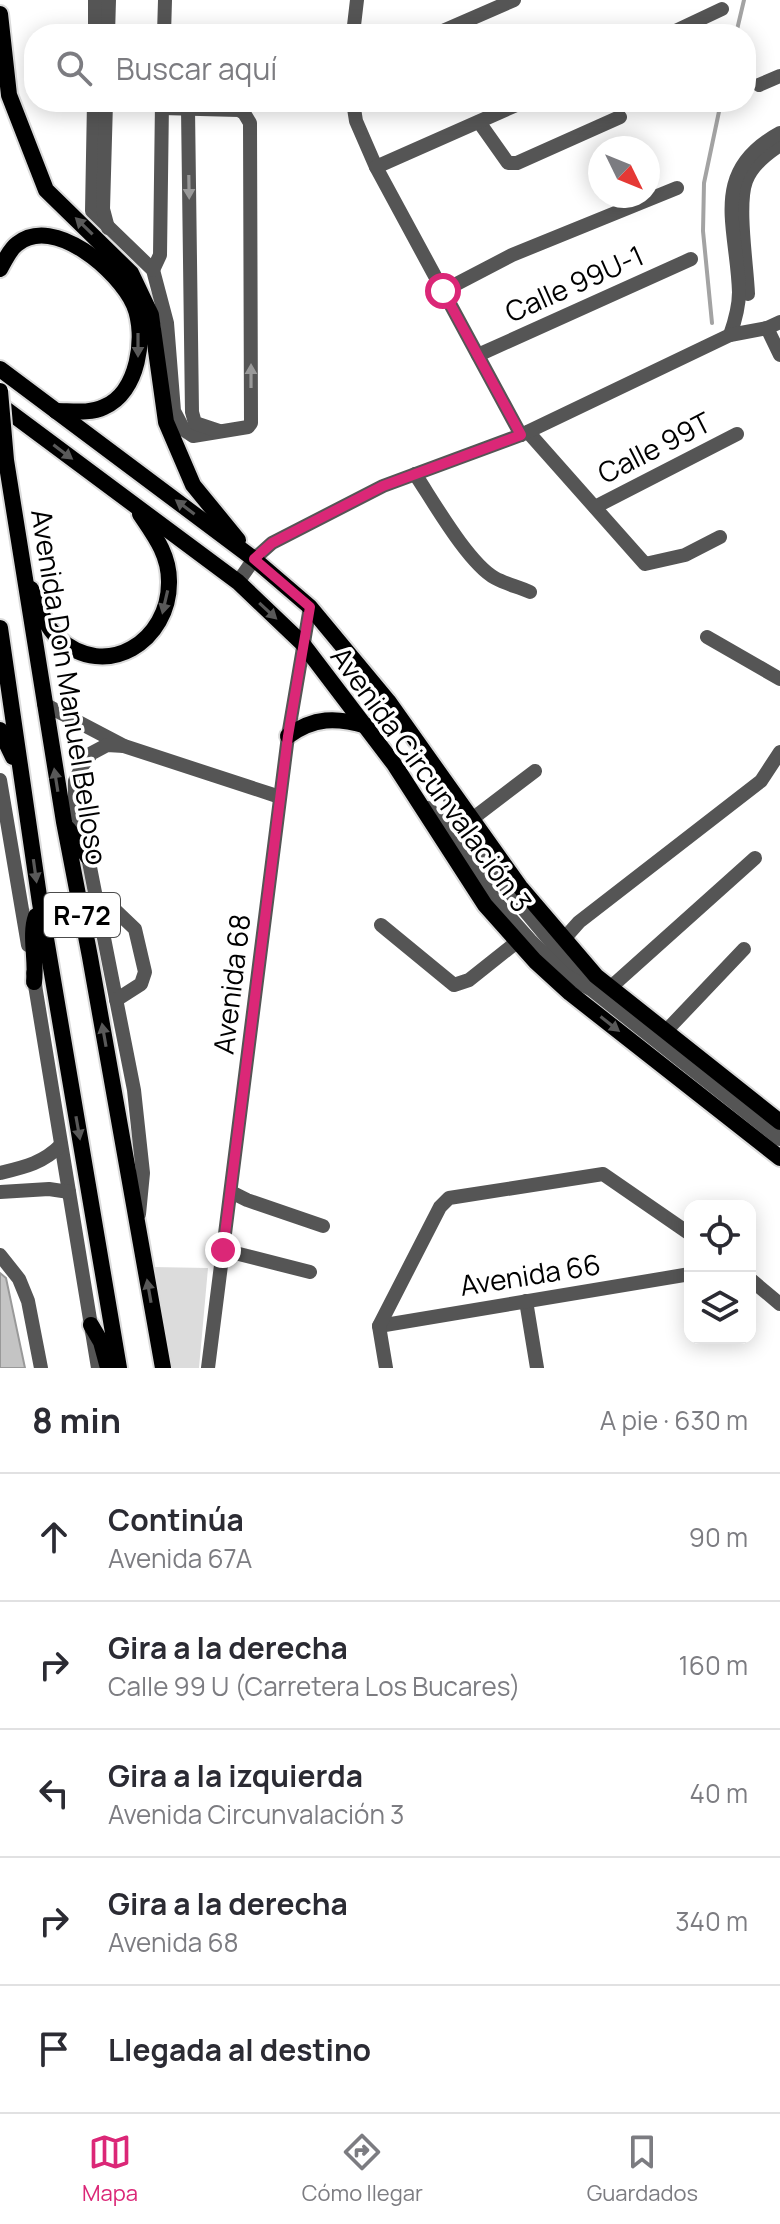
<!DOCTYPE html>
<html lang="es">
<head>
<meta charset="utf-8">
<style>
	body { margin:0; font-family:Manrope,sans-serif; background:#f2f2f3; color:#2b2b33 }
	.controls { position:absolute; right:24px; bottom:24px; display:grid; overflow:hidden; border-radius:16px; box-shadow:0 4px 20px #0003 }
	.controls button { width:72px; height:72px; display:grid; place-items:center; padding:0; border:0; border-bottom:2px solid #e1e1e2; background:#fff; color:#2b2b33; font:40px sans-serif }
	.compass { position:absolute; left:588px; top:136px; width:72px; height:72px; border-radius:50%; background:#fff; box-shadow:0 4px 20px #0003; rotate:133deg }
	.stop { position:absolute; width:24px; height:24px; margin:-18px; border:6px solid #db2777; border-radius:50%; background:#fff }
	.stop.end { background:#db2777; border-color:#fff; box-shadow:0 2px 8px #0008 }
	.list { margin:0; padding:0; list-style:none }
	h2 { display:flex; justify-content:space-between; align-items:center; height:104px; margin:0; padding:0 32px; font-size:34px }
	h2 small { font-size:26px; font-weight:400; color:#7c7c81 }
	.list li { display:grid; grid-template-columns:52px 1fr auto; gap:24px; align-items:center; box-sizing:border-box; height:128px; padding:0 32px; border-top:2px solid #e1e1e2 }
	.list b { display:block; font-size:30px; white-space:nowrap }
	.list p { margin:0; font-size:26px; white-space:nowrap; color:#7c7c81 }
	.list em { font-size:26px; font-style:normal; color:#7c7c81 }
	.icon { flex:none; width:44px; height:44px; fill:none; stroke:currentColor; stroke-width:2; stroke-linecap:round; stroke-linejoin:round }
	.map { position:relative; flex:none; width:780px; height:1368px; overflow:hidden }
	.search { position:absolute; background:#fff; box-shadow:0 4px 20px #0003; left:24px; right:24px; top:24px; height:88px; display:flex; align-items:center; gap:20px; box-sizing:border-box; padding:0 28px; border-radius:32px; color:#7c7c81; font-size:30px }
	.sheet { height:744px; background:#fff }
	nav { display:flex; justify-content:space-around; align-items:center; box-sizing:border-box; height:112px; border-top:2px solid #e1e1e2; background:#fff; font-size:22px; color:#7c7c81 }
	nav a { display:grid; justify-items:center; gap:4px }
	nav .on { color:#db2777 }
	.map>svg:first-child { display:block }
	.green { fill:#dcdcdc }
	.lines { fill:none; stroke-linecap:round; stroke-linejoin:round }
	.stream { stroke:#a3a3a3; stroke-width:4 }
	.building { fill:#c4c4c4; stroke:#999; stroke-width:2 }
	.major-casing { stroke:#dbdbdb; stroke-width:20 }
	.minor { stroke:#555; stroke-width:14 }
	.major { stroke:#000; stroke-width:16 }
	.major-bridge-casing { stroke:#dbdbdb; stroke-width:20; stroke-linecap:butt }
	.major-bridge { stroke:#000; stroke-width:16 }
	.oneway { fill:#999 }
	.oneway2 { fill:#595959 }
	.route { stroke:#db2777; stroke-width:10 }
	.labels { text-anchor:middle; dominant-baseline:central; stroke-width:7; stroke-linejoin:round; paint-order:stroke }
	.shield { fill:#fff; stroke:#4c4c4c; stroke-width:2 }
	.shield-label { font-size:26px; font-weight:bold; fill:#000 }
	.street-label { font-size:28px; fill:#000; stroke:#fff }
</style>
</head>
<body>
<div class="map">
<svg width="780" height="1368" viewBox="0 0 780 1368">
	<rect width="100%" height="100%" fill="#fff"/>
	<polygon class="green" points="152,1267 208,1268 199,1368 170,1368"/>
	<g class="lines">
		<g class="stream">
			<polyline points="736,34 744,0"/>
			<polyline points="712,323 703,231 704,183 721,102"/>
		</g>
	</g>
	<polygon class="building" points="0,1273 6,1278 25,1368 0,1368"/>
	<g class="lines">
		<defs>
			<g id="major">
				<polyline points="0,14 9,95 46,190 131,273 151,315 166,422 193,485 238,540"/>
				<path d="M 0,269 C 4,262 10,249 17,244 C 54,214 119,271 134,305 C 147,336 138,393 104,407 C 90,414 71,411 56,411"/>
				<polyline points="0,369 254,559 310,607 388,701 520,887 596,976 780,1122"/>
				<polyline points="0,405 238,582 302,643 394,764 485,905 535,961 570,993 780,1158"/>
				<polyline points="6,460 64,822 90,957 163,1368"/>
				<path d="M 31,589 C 38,605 45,626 58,638 C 106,682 170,641 169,581 C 169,554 154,535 140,514"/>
				<polyline points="0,628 40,903 119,1368"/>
				<polyline points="0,730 13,757"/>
				<path d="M 288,736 C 314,717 336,717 367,726"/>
				<polyline points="68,829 88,857"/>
				<path d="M 34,982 C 37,961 29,935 36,916"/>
				<polyline points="91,1325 101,1342 108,1368"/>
			</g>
		</defs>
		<use href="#major" class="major-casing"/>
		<g class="minor">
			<polyline points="95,34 95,0"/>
			<polyline points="108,34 109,0"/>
			<polyline points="164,34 165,0"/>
			<polyline points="353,34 357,0"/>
			<polyline points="436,34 514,0"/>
			<polyline points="669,34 722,9"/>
			<polyline points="759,85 780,76"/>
			<polyline points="94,102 92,211 153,270 167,323 174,411 184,430 193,436 248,427 251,423 250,123 244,113 239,110 162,108"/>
			<polyline points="106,102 103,209 108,228"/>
			<polyline points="353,102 356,121 376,167 521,435"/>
			<polyline points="188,109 192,412 195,423 219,431"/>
			<polyline points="479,122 508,163 517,163 620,117"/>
			<polyline points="376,167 523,102"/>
			<polyline points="153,270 160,255 162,102"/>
			<polyline points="443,291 512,255 677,188"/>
			<path d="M 748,294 C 747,266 737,205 746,181 C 752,165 766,154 780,145"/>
			<polyline points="767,328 780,355"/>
			<path d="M 730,335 C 735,321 739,307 739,292 C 737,226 708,172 780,133"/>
			<polyline points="478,355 691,259"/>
			<polyline points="528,432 645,564 685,555 720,537"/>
			<path d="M 415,474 C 433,501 468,563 495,578 C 506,584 519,587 530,592"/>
			<polyline points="595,507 737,434"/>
			<polyline points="238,582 254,559 272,543 383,486 521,435 730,335 767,328 780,322"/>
			<polyline points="707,637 780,679"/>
			<polyline points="44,704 124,746 280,797"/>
			<polyline points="124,746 107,745 92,753 82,766 75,781 75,816 88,857 134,1090 143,1173 139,1214"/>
			<polyline points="0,780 28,945"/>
			<path d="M 445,788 C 468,842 507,890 545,935 C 560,953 576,967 589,987"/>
			<polyline points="428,808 447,827 497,903 530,940 564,974 592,990 780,1139"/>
			<polyline points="472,819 535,771"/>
			<polyline points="97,904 113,908 135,929 145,972 141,984 116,1000"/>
			<polyline points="381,925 454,985 469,980 518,941"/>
			<polyline points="563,940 579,922 761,781 780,752"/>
			<polyline points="33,973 98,1368"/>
			<polyline points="611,987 755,858"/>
			<polyline points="666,1031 744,949"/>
			<path d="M 0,1173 C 25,1167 43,1163 61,1145"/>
			<polyline points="0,1192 49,1189 69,1192"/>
			<polyline points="231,1192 247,1200 323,1226"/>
			<polyline points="223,1250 310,1272"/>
			<polyline points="0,1255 19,1279 28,1301 41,1368"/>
			<polyline points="750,1279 780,1304"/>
			<polyline points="526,1301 537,1368"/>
			<polyline points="379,1326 690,1274"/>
			<polyline points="208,1368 288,736 310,607"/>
			<polyline points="386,1368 379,1326 440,1207 449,1198 603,1174 690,1234"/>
		</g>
		<use href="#major" class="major"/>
		<defs>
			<polyline id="major-bridge" points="0,391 6,460"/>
		</defs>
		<use href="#major-bridge" class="major-bridge-casing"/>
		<use href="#major-bridge" class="major-bridge"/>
	</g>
	<defs><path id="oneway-solid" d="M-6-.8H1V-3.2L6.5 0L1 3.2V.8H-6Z" transform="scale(2)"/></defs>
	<g class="oneway">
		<use href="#oneway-solid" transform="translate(189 187) rotate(89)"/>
		<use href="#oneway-solid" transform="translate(251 376) rotate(-90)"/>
	</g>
	<g class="oneway2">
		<use href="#oneway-solid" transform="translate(84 226) rotate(-136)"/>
		<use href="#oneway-solid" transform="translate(138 345) rotate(90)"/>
		<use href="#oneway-solid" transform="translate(63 452) rotate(37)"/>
		<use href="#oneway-solid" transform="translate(185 507) rotate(-143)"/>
		<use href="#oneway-solid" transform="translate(165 602) rotate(103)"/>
		<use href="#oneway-solid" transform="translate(268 611) rotate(43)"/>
		<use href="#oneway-solid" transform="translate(56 780) rotate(-99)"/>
		<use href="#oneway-solid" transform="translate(35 871) rotate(82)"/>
		<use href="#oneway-solid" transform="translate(610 1024) rotate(38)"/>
		<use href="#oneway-solid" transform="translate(104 1035) rotate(-100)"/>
		<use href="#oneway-solid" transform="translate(78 1128) rotate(80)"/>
		<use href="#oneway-solid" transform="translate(149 1291) rotate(-100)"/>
	</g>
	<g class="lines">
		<polyline class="route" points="223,1250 288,736 310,607 254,559 272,543 383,486 521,435 443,291"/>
	</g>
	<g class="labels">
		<rect class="shield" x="44" y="893" width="76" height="44" rx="6"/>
		<g class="shield-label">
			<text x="82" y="915">R-72</text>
		</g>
		<g class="street-label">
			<text transform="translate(574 283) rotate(-24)">Calle 99U-1</text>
			<text transform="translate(654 447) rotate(-27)">Calle 99T</text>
			<text transform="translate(70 687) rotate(81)">Avenida Don Manuel Belloso</text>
			<text transform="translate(432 779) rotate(54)">Avenida Circunvalación 3</text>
			<text transform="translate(231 984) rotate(-83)">Avenida 68</text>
			<text transform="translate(530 1274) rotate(-9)">Avenida 66</text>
		</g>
	</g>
</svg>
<div class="controls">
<button><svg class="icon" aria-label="locate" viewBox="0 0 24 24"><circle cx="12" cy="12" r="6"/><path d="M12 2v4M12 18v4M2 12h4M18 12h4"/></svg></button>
<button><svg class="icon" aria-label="layers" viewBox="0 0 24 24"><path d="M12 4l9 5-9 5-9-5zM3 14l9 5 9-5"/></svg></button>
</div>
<svg class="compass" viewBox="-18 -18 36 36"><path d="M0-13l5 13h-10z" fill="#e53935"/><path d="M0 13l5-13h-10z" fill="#7c7c81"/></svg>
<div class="stop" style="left:443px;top:291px"></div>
<div class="stop end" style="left:223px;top:1250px"></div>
<div class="search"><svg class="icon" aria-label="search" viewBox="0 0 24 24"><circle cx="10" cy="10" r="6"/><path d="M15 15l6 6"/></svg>Buscar aquí</div>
</div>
<section class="sheet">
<h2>8 min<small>A pie · 630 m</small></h2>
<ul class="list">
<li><svg class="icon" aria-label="ahead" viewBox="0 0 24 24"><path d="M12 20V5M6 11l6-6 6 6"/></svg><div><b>Continúa</b><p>Avenida 67A</p></div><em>90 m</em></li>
<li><svg class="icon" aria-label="right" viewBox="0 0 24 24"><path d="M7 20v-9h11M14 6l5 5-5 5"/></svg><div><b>Gira a la derecha</b><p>Calle 99 U (Carretera Los Bucares)</p></div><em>160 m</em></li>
<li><svg class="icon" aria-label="left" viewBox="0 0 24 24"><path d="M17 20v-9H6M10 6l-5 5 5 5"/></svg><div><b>Gira a la izquierda</b><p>Avenida Circunvalación 3</p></div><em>40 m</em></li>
<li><svg class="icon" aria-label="right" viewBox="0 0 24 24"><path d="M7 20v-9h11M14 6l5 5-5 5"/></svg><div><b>Gira a la derecha</b><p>Avenida 68</p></div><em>340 m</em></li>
<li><svg class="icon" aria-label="arrive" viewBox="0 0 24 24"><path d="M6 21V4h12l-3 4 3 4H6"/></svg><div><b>Llegada al destino</b></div></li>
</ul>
</section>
<nav>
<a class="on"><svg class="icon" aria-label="map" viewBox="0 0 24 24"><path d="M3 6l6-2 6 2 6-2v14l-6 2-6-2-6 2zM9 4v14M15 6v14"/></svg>Mapa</a>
<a><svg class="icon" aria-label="directions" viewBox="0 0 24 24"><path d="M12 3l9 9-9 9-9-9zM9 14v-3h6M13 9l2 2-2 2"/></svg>Cómo llegar</a>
<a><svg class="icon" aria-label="saved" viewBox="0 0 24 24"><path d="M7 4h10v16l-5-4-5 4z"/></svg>Guardados</a>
</nav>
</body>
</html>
